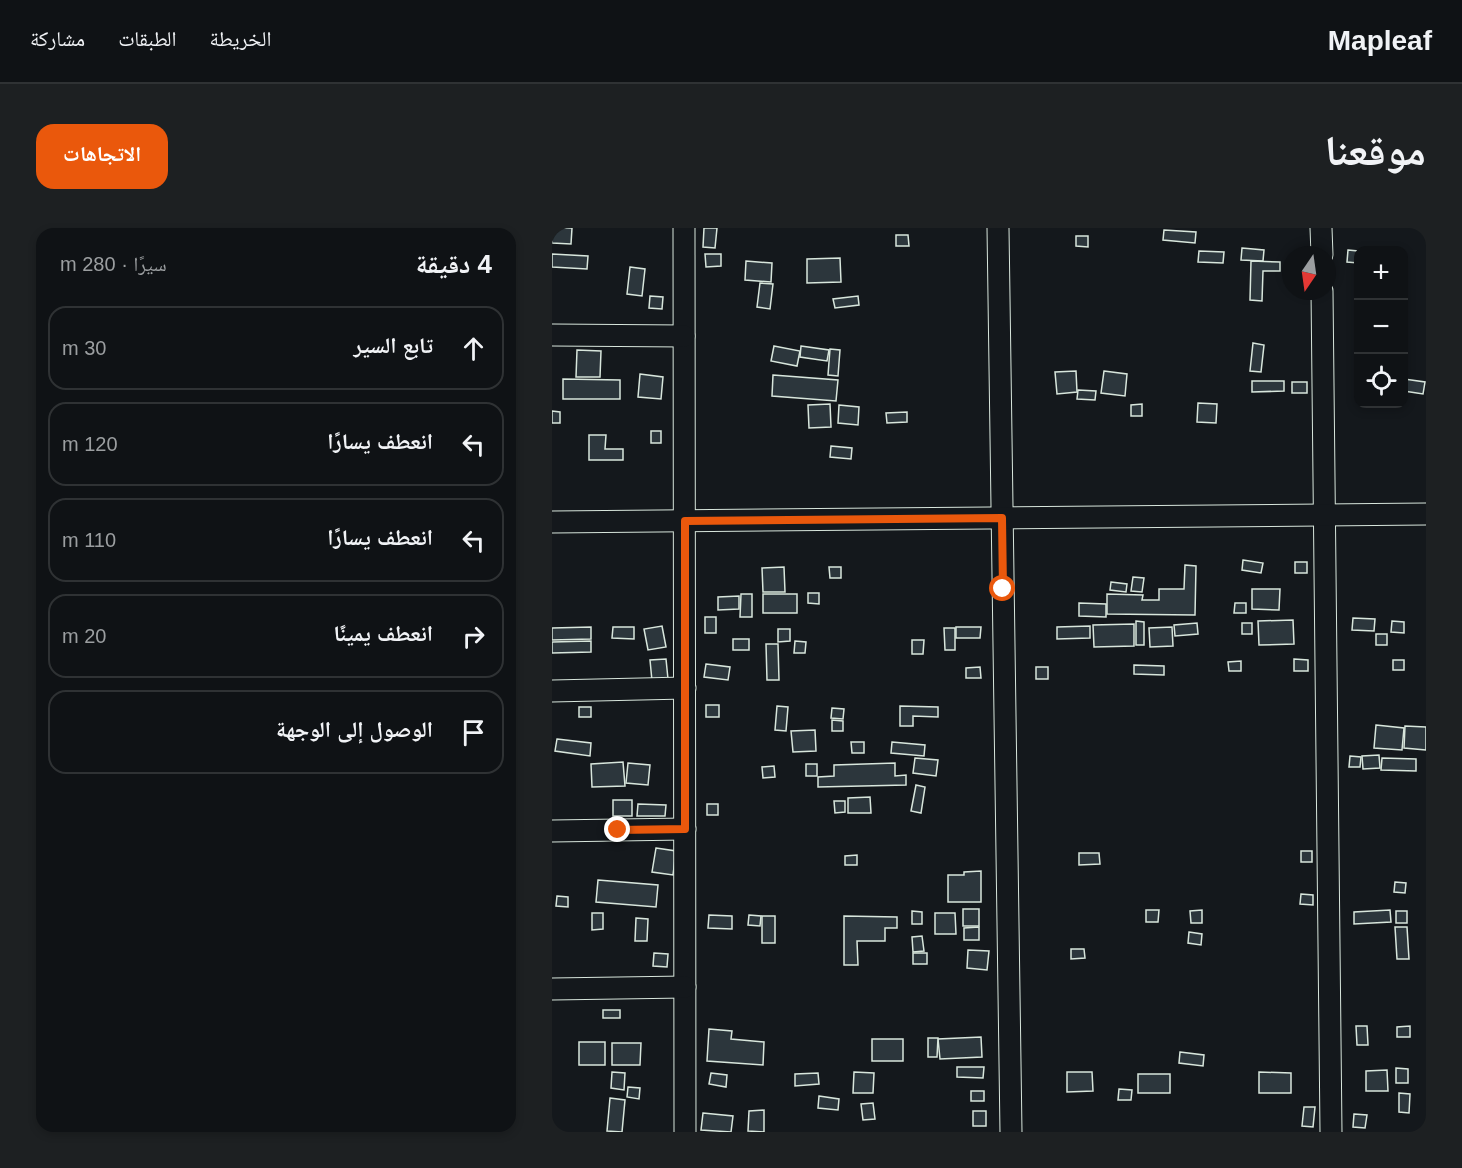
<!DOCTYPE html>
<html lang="ar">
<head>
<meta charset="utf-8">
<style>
	body { margin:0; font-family:Arial,"Noto Naskh Arabic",sans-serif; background:#1d2022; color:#f1f3f6; direction:rtl }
	.controls { position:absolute; right:18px; top:18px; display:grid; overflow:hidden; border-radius:12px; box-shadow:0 3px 9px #0003 }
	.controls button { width:54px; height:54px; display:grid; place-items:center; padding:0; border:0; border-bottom:2px solid #2f3234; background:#0f1215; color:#f1f3f6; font:30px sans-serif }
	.compass { position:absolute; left:730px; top:18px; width:54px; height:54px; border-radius:50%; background:#0f1215; box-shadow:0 3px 9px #0003; rotate:193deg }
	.stop { position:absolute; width:18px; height:18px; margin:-14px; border:4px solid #ea580c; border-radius:50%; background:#fff }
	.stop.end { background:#ea580c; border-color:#fff; box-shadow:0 2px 6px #0008 }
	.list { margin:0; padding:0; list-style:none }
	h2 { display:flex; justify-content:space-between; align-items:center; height:78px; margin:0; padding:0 24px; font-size:26px }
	h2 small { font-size:20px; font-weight:400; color:#9b9ea0 }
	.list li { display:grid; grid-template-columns:39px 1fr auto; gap:18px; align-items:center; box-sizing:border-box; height:84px; margin:0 12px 12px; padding:0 12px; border:2px solid #2f3234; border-radius:18px }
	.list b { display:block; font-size:22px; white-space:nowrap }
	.list em { font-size:20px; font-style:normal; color:#9b9ea0 }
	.icon { flex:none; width:33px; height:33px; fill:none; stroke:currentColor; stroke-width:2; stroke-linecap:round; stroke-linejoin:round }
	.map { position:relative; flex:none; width:874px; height:904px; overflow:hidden; direction:ltr; border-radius:18px }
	header { display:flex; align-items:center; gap:36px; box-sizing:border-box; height:84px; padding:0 30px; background:#0f1215; border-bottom:2px solid #2f3234 }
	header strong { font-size:28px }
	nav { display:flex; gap:33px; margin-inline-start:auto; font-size:21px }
	.intro { display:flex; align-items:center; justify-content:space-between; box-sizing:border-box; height:144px; padding:0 36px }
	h1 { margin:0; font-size:42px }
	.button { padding:15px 27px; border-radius:18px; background:#ea580c; color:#fff; font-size:21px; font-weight:700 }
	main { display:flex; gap:36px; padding:0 36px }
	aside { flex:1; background:#0f1215; border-radius:18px; box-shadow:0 3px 9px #0003 }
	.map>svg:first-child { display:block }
	.building { fill:#2c363c; stroke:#d8e6dc; stroke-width:1.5 }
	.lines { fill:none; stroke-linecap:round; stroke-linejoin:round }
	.minor-casing { stroke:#d8e6dc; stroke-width:23 }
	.minor { stroke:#14181c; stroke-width:21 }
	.route { stroke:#ea580c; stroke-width:8 }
</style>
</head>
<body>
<header>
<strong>Mapleaf</strong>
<nav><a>الخريطة</a><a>الطبقات</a><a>مشاركة</a></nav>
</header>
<div class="intro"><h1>موقعنا</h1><a class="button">الاتجاهات</a></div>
<main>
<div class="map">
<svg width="874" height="904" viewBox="0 0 874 904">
	<rect width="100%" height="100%" fill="#14181c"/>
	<g class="building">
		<polygon points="0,0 20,0 19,16 0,15"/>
		<polygon points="152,0 165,0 163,20 151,19"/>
		<polygon points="612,2 644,4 643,15 611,12"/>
		<polygon points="344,7 356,7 357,18 344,18"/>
		<polygon points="524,8 536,8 536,19 524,18"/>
		<polygon points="690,20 712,22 711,33 689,32"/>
		<polygon points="796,22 806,23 806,35 795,34"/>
		<polygon points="647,23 672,24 671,35 646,34"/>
		<polygon points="0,26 36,28 35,41 0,39"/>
		<polygon points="153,26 169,26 169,38 154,39"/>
		<polygon points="288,30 289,54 255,55 255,31"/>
		<polygon points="194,33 220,35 219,54 193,52"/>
		<polygon points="699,33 728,34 728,43 711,43 710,73 698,72"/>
		<polygon points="78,39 93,41 90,68 75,66"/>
		<polygon points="208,55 221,56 218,81 205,79"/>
		<polygon points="98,68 111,69 110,81 97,80"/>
		<polygon points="306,68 307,77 283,80 281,71"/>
		<polygon points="701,115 712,117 709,144 698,143"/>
		<polygon points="222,118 248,123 245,138 219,133"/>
		<polygon points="249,118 277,122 275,133 248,129"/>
		<polygon points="278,121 288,122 286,148 276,147"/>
		<polygon points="25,122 49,123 48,149 24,149"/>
		<polygon points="524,143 525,164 505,166 503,144"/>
		<polygon points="552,143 575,146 573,168 549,165"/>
		<polygon points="88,146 111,149 109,171 86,169"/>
		<polygon points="221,147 286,152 284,173 220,168"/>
		<polygon points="11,151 68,152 68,171 11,171"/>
		<polygon points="852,151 873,154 871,166 852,163"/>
		<polygon points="700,153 732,153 732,163 700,164"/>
		<rect x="740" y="154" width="15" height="11"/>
		<polygon points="526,162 544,163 543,172 525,171"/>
		<polygon points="646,175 665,176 664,195 645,194"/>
		<polygon points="278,176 279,199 257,200 256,177"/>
		<polygon points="590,176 590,188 579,188 579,177"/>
		<polygon points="287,177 307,179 306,197 286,195"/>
		<polygon points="0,183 8,184 8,195 0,195"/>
		<polygon points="355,184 355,194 335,195 334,185"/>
		<rect x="99" y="203" width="10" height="12"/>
		<polygon points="37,207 54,207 53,221 71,221 71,232 37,232"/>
		<polygon points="279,218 300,220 299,231 278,229"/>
		<polygon points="691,332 711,335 709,345 690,342"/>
		<rect x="743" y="334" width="12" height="11"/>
		<polygon points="633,337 644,338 643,387 555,386 555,366 591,367 590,372 607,372 607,361 632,361"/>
		<polygon points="232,339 233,364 211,364 210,340"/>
		<polygon points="277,339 289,339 289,350 278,350"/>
		<polygon points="581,349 592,350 590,364 579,363"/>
		<polygon points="559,354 575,356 574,364 558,362"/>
		<polygon points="700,361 728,361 727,382 700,381"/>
		<polygon points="256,365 267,365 267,376 256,375"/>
		<polygon points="189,366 200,366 200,389 188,389"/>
		<rect x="211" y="366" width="34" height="19"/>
		<polygon points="187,368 187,381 166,382 166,369"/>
		<polygon points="527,375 554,376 554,389 527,388"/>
		<polygon points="683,375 694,375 694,385 682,385"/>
		<rect x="153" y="389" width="11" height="16"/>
		<polygon points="801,390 823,391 822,403 800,402"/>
		<polygon points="741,392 742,416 707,417 706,393"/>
		<polygon points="584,393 592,394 592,417 584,417"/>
		<polygon points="840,393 852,394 852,405 839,404"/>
		<polygon points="645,395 646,406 623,408 622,397"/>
		<rect x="690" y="395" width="10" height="11"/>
		<polygon points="582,396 582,418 542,419 541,397"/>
		<polygon points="110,398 114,419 96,422 92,401"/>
		<polygon points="538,398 538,410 505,411 505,399"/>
		<polygon points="39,399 39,411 0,412 0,400"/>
		<polygon points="61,399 82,399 82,411 60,410"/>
		<polygon points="404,399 429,399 428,410 404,410"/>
		<polygon points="620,399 621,418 598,419 597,400"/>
		<polygon points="392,400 403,400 403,422 393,422"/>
		<polygon points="226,401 238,401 238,413 226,414"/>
		<rect x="824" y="406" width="11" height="11"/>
		<rect x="181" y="411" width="16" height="11"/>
		<polygon points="360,412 372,412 371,426 360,426"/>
		<polygon points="39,413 39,424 0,425 0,414"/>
		<polygon points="243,413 254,414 253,425 242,425"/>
		<polygon points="214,416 226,416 227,452 215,452"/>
		<polygon points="114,431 116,451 100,453 98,432"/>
		<polygon points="742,431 756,432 756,443 742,443"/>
		<rect x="841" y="432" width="11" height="10"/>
		<polygon points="689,433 689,443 677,443 676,434"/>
		<polygon points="154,436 178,439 176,452 152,449"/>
		<polygon points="582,437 612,438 612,447 582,446"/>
		<polygon points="428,439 429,450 414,450 414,440"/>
		<rect x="484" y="439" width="12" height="12"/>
		<rect x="154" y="477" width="13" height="12"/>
		<polygon points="225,478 236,479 234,503 223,502"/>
		<polygon points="348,478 386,479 386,489 361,488 361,498 348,498"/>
		<rect x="27" y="479" width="12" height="10"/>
		<polygon points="280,480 292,481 291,491 279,490"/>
		<polygon points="280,492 291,493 291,503 280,503"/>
		<polygon points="824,497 852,500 850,522 822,520"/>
		<polygon points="853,498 874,499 874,522 852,520"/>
		<polygon points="263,502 264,523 241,524 239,503"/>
		<polygon points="5,511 39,515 38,528 3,523"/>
		<polygon points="299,514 312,514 312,525 300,525"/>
		<polygon points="340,514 373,517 372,528 339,525"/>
		<polygon points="827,527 828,540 811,541 810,528"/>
		<polygon points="798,528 809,529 808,539 797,539"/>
		<polygon points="363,530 386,532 384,548 361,545"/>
		<polygon points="830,530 864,531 864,543 829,542"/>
		<polygon points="71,534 73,558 40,559 39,536"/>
		<polygon points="76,535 98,537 96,557 74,555"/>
		<polygon points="343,535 343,548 354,547 354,557 266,559 266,549 282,548 282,537"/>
		<rect x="254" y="536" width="11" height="12"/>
		<polygon points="222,538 223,549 211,550 210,539"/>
		<polygon points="364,557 373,559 369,585 359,583"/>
		<polygon points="318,569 319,585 296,585 296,570"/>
		<rect x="61" y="572" width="19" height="16"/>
		<polygon points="282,573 293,573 293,584 283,585"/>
		<polygon points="86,576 114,577 113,588 85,588"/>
		<rect x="155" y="576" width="11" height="11"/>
		<polygon points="104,620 124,623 121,647 100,644"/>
		<rect x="749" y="623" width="11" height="11"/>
		<polygon points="527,625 547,625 548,636 527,637"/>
		<polygon points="305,627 305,637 293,637 293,628"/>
		<polygon points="429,643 429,674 396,674 396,647 412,647 412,644"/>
		<polygon points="46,652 106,657 104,679 44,674"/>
		<polygon points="843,654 854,655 853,665 842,664"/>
		<polygon points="749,666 761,667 761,677 748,676"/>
		<polygon points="5,668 16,669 16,679 4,678"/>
		<rect x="411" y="681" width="16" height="17"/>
		<polygon points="594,682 607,682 606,694 594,694"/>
		<polygon points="650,682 650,695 639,695 638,683"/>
		<polygon points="838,682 839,694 802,696 802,684"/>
		<polygon points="360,683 370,684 370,696 360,696"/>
		<rect x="844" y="683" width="11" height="12"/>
		<polygon points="40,685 51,685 51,701 40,702"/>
		<polygon points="383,685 403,685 404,706 383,706"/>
		<polygon points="157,687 180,688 180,701 156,700"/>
		<polygon points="197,687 209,688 208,698 196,697"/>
		<rect x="210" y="688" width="13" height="27"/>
		<polygon points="292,688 345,689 345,700 333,700 333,713 305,713 306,737 292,737"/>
		<polygon points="84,690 96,691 95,713 83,713"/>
		<polygon points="427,699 427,712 412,712 412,700"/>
		<polygon points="843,699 855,699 857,731 845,731"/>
		<polygon points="637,704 650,706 649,717 636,715"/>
		<polygon points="370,708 372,723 361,724 360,709"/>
		<polygon points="519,721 532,721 533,730 519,731"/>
		<polygon points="416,722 437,723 435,742 415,740"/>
		<polygon points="102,725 116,726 115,739 101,738"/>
		<rect x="361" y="725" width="14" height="11"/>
		<rect x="51" y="782" width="17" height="8"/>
		<polygon points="804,798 815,798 816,817 805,817"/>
		<polygon points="858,798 858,809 845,809 845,799"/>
		<polygon points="157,801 180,803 179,811 212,814 211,837 155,833"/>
		<polygon points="429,809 430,829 388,831 386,811"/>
		<polygon points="376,810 386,810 385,829 376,829"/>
		<rect x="320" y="811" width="31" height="22"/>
		<rect x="27" y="814" width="26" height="23"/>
		<polygon points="60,815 89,815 88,837 60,837"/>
		<polygon points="628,824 652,827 651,838 627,835"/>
		<polygon points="405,839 432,839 431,850 405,849"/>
		<polygon points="844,840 856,841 856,855 844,855"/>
		<polygon points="835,842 836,863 814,863 814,843"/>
		<polygon points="60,844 73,845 72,862 59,860"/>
		<polygon points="302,844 322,845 321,865 301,865"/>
		<polygon points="515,844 540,844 541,863 515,864"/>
		<polygon points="707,844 739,845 739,865 707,865"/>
		<polygon points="159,845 175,847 174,859 157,856"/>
		<polygon points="266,845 267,856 243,858 243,846"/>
		<rect x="586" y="846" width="32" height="19"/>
		<polygon points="76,859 88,860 87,871 75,869"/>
		<polygon points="567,861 580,862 579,872 566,872"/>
		<rect x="419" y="863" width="13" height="10"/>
		<polygon points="847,865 858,866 857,885 847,884"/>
		<polygon points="267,868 287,871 286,882 266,880"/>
		<polygon points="58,870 73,872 70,904 55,903"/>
		<polygon points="321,875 323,891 311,892 309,876"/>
		<polygon points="752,879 763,879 761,899 750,898"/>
		<polygon points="212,882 212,904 196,903 197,883"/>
		<rect x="421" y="883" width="13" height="15"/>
		<polygon points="151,885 181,888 179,904 149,902"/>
		<polygon points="802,886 815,887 813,900 801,899"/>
	</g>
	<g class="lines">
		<defs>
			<g id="minor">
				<polyline points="132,0 133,904"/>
				<polyline points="446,0 459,904"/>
				<polyline points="769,0 770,27"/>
				<polyline points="770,63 779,904"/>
				<polyline points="0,107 132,108"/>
				<polyline points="0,294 874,286"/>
				<polyline points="0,463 133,460"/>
				<polyline points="0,603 133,601"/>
				<polyline points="0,761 133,759"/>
			</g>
		</defs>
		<use href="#minor" class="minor-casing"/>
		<use href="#minor" class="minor"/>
	</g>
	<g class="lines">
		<polyline class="route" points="66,602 133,601 133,293 450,290 451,361"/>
	</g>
</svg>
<div class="controls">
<button>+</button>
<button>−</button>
<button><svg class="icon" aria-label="locate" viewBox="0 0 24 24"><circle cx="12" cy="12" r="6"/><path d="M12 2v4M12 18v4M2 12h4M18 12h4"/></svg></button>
</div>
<svg class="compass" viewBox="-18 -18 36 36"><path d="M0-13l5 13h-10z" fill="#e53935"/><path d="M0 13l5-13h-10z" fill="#9b9ea0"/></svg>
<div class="stop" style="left:451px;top:361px"></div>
<div class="stop end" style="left:66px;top:602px"></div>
</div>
<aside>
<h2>4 دقيقة<small>سيرًا · 280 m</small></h2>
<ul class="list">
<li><svg class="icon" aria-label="ahead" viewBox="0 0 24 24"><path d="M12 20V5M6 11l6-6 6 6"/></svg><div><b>تابع السير</b></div><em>30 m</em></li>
<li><svg class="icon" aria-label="left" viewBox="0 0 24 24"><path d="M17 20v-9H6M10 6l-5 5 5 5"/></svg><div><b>انعطف يسارًا</b></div><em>120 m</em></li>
<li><svg class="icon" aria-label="left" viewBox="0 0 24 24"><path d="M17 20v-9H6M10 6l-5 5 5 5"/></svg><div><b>انعطف يسارًا</b></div><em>110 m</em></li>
<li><svg class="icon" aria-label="right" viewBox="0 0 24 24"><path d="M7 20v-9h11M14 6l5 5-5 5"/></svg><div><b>انعطف يمينًا</b></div><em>20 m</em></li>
<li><svg class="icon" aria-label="arrive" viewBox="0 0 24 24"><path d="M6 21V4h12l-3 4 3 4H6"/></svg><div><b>الوصول إلى الوجهة</b></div></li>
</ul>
</aside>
</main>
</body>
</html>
